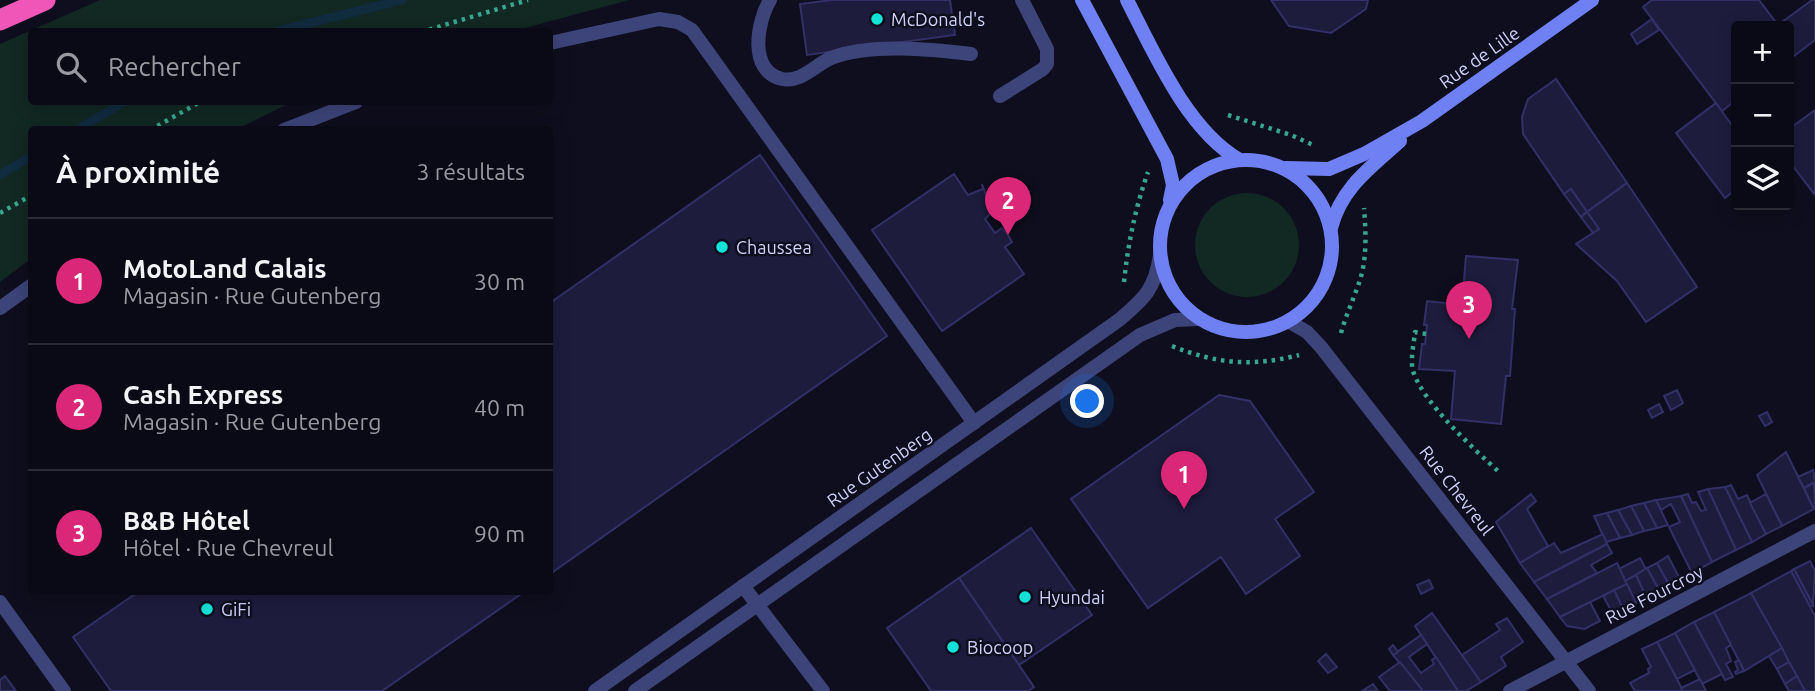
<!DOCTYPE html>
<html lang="fr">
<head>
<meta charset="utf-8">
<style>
	body { margin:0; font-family:Ubuntu,sans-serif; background:#181823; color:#f1f3f6 }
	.controls { position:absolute; right:21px; top:21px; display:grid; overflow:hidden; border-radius:7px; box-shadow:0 4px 18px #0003 }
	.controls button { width:63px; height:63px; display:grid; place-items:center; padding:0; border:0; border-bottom:2px solid #2a2b35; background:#0a0a16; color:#f1f3f6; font:35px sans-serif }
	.you { position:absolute; left:1088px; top:402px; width:24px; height:24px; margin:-18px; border:5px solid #fff; border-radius:50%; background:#1a73e8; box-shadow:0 0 0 10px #1a73e833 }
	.badge { display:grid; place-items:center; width:46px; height:46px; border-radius:50%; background:#db2777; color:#fff; font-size:23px; font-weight:700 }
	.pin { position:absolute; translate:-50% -58px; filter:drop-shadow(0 2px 4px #0008) }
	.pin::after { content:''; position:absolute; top:37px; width:24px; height:21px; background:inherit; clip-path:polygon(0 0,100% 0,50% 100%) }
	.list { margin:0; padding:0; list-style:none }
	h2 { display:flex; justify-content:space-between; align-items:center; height:91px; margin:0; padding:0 28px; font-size:30px }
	h2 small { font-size:23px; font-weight:400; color:#999aa1 }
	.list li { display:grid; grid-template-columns:46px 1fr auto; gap:21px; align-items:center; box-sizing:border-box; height:126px; padding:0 28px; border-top:2px solid #2a2b35 }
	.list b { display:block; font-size:26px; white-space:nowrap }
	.list p { margin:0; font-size:23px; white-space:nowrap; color:#999aa1 }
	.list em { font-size:23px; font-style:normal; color:#999aa1 }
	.icon { flex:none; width:38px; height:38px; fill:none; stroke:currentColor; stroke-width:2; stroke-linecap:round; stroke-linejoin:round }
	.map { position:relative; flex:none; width:1815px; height:691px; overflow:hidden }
	.search { position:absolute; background:#0a0a16; box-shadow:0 4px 18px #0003; left:28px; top:28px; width:525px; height:77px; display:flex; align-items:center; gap:18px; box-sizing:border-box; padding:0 24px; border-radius:7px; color:#999aa1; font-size:26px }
	.panel { position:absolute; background:#0a0a16; box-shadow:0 4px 18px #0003; left:28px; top:126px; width:525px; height:469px; border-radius:7px }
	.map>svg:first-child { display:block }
	.green { fill:#122823 }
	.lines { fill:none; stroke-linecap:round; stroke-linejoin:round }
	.stream { stroke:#112b3f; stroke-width:9 }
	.building { fill:#1e1c3d; stroke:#323067; stroke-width:2 }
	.path { stroke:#38a68f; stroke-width:4.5; stroke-dasharray:3.5 5; stroke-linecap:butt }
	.service { stroke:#3d4479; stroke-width:14 }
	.minor { stroke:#3d4479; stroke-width:14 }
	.tertiary { stroke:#3d4479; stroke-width:14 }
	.secondary { stroke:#6f80f2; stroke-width:14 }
	.motorway { stroke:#f056b7; stroke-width:21 }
	.poi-dot { fill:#14e2d7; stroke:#0e0e1e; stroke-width:2.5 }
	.labels { text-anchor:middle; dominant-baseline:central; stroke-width:5; stroke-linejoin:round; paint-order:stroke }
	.poi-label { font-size:18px; fill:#d0d1fb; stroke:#0e0e1e; text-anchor:start }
	.street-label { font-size:18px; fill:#d0d1fb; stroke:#0e0e1e }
</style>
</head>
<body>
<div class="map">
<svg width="1815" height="691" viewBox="0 0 1815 691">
	<rect width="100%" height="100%" fill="#0e0e1e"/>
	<g class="green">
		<polygon points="100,0 629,0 514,31 32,32 32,102 292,102 237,129 32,130 31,259 0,282 0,44"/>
		<circle cx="1247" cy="245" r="52"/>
	</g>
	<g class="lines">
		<g class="stream">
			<polyline points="274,32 402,0"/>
			<polyline points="77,130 124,102"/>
			<polyline points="0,175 32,156"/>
		</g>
	</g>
	<g class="building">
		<polygon points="832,0 950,0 955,35 807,55 800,4"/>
		<polygon points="1271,0 1368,0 1366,9 1331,33 1289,26"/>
		<polygon points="1652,0 1759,0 1778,25 1812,0 1815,0 1815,40 1789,60 1789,26 1736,26 1736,100 1722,111 1643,7"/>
		<polygon points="1652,19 1659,30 1637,44 1631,34"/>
		<polygon points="1556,79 1627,183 1587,212 1571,189 1564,194 1523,134 1522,117 1528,99"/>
		<polygon points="1716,103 1736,131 1736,189 1725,198 1676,133"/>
		<polygon points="1815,110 1815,195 1789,161 1789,129"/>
		<polygon points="760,155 887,336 550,574 550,303"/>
		<polygon points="954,174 968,195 983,189 982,184 994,217 991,213 985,219 995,233 1002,228 1008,235 1012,242 1005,247 1024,274 942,331 872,230"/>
		<polygon points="1627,183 1697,287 1646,322 1617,281 1576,244 1599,229 1587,212"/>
		<polygon points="1571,189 1587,212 1581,217 1564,194"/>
		<polygon points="1587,212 1599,229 1593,233 1581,217"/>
		<polygon points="1466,256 1518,260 1512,309 1515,309 1510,376 1506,376 1501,424 1451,419 1455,371 1419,369 1422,344 1425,344 1427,325 1424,325 1427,301 1462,305"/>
		<polygon points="1677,390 1683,403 1671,410 1664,396"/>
		<polygon points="1219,395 1250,401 1314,492 1275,519 1300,556 1246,594 1221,557 1148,608 1071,499"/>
		<polygon points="1659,404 1663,412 1652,418 1648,410"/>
		<polygon points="1767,412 1772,422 1765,426 1759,416"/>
		<polygon points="1786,452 1814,509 1782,526 1757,475"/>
		<polygon points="1813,470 1815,482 1804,488 1798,477"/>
		<polygon points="1814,483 1815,509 1814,509 1804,488"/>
		<polygon points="1731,485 1738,499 1747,495 1766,534 1752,542 1725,487"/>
		<polygon points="1725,487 1752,542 1736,550 1708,489"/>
		<polygon points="1708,489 1736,550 1712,562 1681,496 1688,494 1692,503 1696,502 1701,511 1706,510 1698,492"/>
		<polygon points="1531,494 1536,501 1527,509 1548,546 1520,563 1496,522"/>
		<polygon points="1766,494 1782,526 1766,534 1750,503"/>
		<polygon points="1681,496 1712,562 1692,573 1669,527 1680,522 1671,504 1661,510 1656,500"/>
		<polygon points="1656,500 1668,525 1657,528 1644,503"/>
		<polygon points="1644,503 1657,528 1644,531 1631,506"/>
		<polygon points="1631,506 1644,531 1632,535 1618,510"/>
		<polygon points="1618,510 1632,535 1620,538 1607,513"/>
		<polygon points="1607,513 1620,538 1606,542 1594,516"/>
		<polygon points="1031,528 1092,615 1019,665 959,578"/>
		<polygon points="1603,534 1607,544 1534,582 1520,563 1554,543 1561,553"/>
		<polygon points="1607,544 1612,553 1591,565 1597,573 1547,599 1534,582"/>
		<polygon points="1668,556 1680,579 1669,585 1657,563"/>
		<polygon points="1640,558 1646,569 1625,581 1619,569"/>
		<polygon points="1810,561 1815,571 1813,605 1794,569"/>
		<polygon points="1617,563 1627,584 1560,617 1547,599"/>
		<polygon points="1657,563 1669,585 1659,590 1647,568"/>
		<polygon points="1647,568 1659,590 1646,597 1636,575"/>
		<polygon points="1794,569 1813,605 1810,607 1791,571"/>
		<polygon points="1791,571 1815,616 1815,691 1805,691 1751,593"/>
		<polygon points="1636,575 1646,597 1636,603 1625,581"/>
		<polygon points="959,578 1034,687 1028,691 931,691 887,628"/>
		<polygon points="1429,580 1433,588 1421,594 1417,585"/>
		<polygon points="1627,584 1636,603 1623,609 1614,590"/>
		<polygon points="1614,590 1623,609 1613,614 1603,596"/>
		<polygon points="138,592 524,592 382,691 111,691 73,637"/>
		<polygon points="1751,593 1782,648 1744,671 1714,612"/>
		<polygon points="1590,602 1600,621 1592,625 1585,629 1567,626 1560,617"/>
		<polygon points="1714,612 1731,645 1726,648 1731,661 1726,664 1733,677 1725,680 1694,622"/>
		<polygon points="1432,613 1481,682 1466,691 1458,691 1415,626"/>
		<polygon points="1507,618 1523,642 1501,657 1506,666 1481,682 1462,655 1500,630 1496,624"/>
		<polygon points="1694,622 1722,674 1702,684 1675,633"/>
		<polygon points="1675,633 1695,670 1677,679 1657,642"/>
		<polygon points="1421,635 1427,644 1409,657 1421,673 1434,664 1432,660 1436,657 1458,691 1423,691 1393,655"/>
		<polygon points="1657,642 1677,679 1683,691 1635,691 1630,683 1649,673 1648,669 1651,667 1642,649"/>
		<polygon points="1393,645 1398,652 1393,655 1389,649"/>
		<polygon points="1782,648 1789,662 1777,669 1769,656"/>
		<polygon points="1326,654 1337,667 1328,673 1318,661"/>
		<polygon points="1739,660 1744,671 1736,674 1735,672 1738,670 1735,662"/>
		<polygon points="1400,662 1423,691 1390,691 1379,677"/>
		<polygon points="1789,662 1797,676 1785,684 1777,669"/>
		<polygon points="5,676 16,691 0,691 0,680"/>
		<polygon points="1797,676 1805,691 1789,691 1785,684"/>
		<polygon points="1700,679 1706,691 1683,691 1681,688"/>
		<polygon points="1373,684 1378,691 1362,691"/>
	</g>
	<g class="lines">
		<g class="path">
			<polyline points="421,32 528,0"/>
			<polyline points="1228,115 1291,135 1313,145"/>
			<polyline points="150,130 200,102"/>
			<polyline points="0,213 32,195"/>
			<path d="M 1124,282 C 1128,244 1135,209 1148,172"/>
			<path d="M 1341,333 C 1346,315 1354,298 1360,280 C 1367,258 1366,232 1364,208"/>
			<path d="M 1426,334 L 1415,332 C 1414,343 1410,360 1413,371 C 1423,403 1474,449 1499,472"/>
			<path d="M 1172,346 C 1217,364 1252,367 1299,355"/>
		</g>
		<g class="service">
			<path d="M 770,0 C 757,22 748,71 782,79 C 801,83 815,65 831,58 C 870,43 930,49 971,54"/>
			<polyline points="550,43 659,19 678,22 692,30 974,423"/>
			<polyline points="1000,96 1043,69 1047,64 1047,49 1022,0"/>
			<polyline points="284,130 356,102"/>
			<polyline points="0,308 32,285"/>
			<polyline points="0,602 64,691"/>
		</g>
		<g class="minor">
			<polyline points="1288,321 1307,332 1321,347 1589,691"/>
			<polyline points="743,586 823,691"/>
			<polyline points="1510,691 1815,531"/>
		</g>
		<g class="tertiary">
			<path d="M 595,691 L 1119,320 C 1145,298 1155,289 1160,255"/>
			<polyline points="635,691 1140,335 1175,320 1199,319"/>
		</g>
		<g class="secondary">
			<polyline points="1082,0 1167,159 1173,185 1170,200"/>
			<path d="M 1127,0 C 1154,53 1188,131 1240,160"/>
			<circle cx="1246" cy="246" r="86"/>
			<polyline points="1286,168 1329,169 1364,154 1422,121 1592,0"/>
			<path d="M 1331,228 C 1341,188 1371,167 1400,141"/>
		</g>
		<polyline class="motorway" points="0,20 45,0"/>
	</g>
	<g class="poi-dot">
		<circle cx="877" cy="19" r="7"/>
		<circle cx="722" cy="247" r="7"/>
		<circle cx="1025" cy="597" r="7"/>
		<circle cx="207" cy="609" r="7"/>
		<circle cx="953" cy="647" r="7"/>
	</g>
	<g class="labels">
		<g class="poi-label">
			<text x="891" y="19">McDonald's</text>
			<text x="736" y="247">Chaussea</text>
			<text x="1039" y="597">Hyundai</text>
			<text x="221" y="609">GiFi</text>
			<text x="967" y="647">Biocoop</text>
		</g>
		<g class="street-label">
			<text transform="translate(1479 57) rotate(-35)">Rue de Lille</text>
			<text transform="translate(879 467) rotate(-35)">Rue Gutenberg</text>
			<text transform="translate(1457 490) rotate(52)">Rue Chevreul</text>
			<text transform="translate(1654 594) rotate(-27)">Rue Fourcroy</text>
		</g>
	</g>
</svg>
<div class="controls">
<button>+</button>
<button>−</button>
<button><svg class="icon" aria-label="layers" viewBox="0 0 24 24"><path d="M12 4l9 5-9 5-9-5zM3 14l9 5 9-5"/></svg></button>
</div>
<div class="you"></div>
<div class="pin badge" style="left:1184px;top:509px">1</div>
<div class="pin badge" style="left:1008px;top:235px">2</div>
<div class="pin badge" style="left:1469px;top:339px">3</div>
<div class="search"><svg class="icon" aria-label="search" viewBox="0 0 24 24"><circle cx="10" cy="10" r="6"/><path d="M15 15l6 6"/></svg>Rechercher</div>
<section class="panel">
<h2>À proximité<small>3 résultats</small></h2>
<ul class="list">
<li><span class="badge">1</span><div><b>MotoLand Calais</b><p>Magasin · Rue Gutenberg</p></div><em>30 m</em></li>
<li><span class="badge">2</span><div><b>Cash Express</b><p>Magasin · Rue Gutenberg</p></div><em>40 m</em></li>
<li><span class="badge">3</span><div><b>B&amp;B Hôtel</b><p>Hôtel · Rue Chevreul</p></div><em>90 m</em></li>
</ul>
</section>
</div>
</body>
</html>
